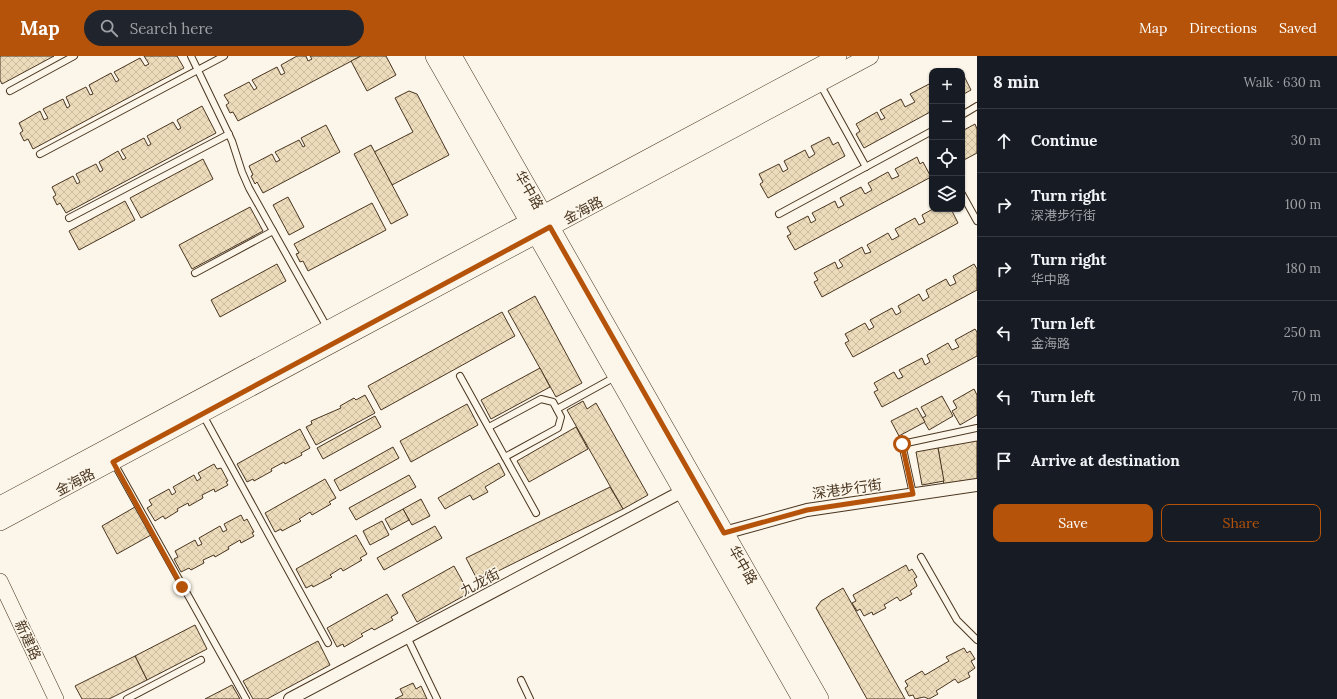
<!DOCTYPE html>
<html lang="en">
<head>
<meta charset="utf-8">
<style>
	body { margin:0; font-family:Lora,"Noto Sans SC",serif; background:#20242c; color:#f1f3f6 }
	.controls { position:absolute; right:12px; top:12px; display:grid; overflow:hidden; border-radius:8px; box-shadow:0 1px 3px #0004 }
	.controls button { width:36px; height:36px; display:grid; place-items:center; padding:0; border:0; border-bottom:1px solid #363941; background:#171b24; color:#f1f3f6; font:20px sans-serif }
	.stop { position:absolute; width:12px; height:12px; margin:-9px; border:3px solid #b45309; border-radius:50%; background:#fff }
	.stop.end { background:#b45309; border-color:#fff; box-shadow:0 1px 4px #0008 }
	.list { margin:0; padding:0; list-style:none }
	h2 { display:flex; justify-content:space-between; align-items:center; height:52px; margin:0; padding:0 16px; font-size:17px }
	h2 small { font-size:13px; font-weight:400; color:#9ea1a6 }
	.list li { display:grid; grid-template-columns:26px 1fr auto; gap:12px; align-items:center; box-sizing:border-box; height:64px; padding:0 16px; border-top:1px solid #363941 }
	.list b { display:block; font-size:15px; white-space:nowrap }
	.list p { margin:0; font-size:13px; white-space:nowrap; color:#9ea1a6 }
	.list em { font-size:13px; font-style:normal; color:#9ea1a6 }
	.actions { display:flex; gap:8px; padding:12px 16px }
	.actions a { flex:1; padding:9px 0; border:1px solid #b45309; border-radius:8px; text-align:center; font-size:14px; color:#b45309 }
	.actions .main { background:#b45309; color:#fff }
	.icon { flex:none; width:22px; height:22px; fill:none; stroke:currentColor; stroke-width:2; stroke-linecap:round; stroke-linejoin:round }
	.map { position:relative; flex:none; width:977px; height:643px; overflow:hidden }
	header { display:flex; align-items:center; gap:24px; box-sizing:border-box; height:56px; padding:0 20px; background:#b45309; color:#fff }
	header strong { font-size:19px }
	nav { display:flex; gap:22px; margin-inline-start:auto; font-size:14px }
	.search { width:280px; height:36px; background:#20242c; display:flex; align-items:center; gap:10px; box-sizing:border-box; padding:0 14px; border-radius:22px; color:#9ea1a6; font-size:15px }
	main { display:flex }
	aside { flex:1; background:#171b24 }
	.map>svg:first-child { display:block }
	.building { fill:url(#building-cross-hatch); stroke:#4a3520 }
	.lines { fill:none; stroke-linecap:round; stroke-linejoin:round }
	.service-casing { stroke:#4a3520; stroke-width:8 }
	.minor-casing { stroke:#4a3520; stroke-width:14 }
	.tertiary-casing { stroke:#4a3520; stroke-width:16 }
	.secondary-casing { stroke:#4a3520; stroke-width:18 }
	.primary-casing { stroke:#4a3520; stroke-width:20 }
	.service { stroke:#fbf6e9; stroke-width:6 }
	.minor { stroke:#fbf6e9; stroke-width:12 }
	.tertiary { stroke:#fbf6e9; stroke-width:15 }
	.secondary { stroke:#fbf6e9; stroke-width:17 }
	.primary { stroke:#fbf6e9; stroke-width:19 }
	.route { stroke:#b45309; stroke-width:5 }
	.labels { text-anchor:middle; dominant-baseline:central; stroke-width:3; stroke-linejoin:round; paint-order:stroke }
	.street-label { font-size:14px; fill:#4a3520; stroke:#fbf6e9 }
</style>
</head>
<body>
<header>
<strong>Map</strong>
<div class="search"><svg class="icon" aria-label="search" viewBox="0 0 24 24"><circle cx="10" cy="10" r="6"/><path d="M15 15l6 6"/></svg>Search here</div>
<nav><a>Map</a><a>Directions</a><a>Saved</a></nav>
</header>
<main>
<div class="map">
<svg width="977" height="643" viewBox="0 0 977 643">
	<defs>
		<pattern id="building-cross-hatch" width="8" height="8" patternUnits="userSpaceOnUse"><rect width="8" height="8" fill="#ecdcbc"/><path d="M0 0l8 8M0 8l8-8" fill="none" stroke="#ccbda1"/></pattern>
	</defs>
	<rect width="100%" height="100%" fill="#fbf6e9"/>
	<g class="building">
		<polygon points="0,0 54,0 2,28 0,24"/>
		<polygon points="144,0 177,0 184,12 33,93 28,83 24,85 20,77 23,75 19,67 40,55 44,64 48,62 43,53 63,43 67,52 70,50 66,41 86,31 90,39 93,38 89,29 111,17 116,26 119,24 114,16 140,2 145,10 149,8"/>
		<polygon points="297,0 306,0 308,5 312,3 310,0 361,0 238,65 233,56 230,57 226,49 229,47 224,39 249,26 254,34 257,32 252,24 277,11 281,19 285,17 281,9"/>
		<polygon points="361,0 386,0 396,19 367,35 351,5"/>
		<polygon points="962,20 964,20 971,34 962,39"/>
		<polygon points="931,27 932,55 864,92 856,78 860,75 856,68 877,56 881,64 885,62 880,54 901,43 905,51 915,46 910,38"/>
		<polygon points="409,35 417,38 449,99 392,129 374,96 413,76 395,42"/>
		<polygon points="202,50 216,77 66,157 60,147 57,149 53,141 56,139 52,131 73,120 77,128 80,126 76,118 96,108 100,116 103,114 99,106 118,95 123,104 126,102 121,94 144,82 148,90 151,88 147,80 173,66 178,74 181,72 177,64"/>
		<polygon points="975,68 977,73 977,97 962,105 962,75"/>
		<polygon points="326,69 340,96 263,137 257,126 255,128 251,120 253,119 249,110 272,98 276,106 280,104 275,96 299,84 303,91 305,90 301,82"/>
		<polygon points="829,81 833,89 838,86 845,100 768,142 760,128 763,126 759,118 779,108 783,116 788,113 784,105 805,94 809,102 815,98 811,90"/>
		<polygon points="371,89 408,159 391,168 354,98"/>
		<polygon points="917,101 920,108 923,106 931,121 795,194 787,180 791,178 787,171 808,160 811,167 816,164 812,157 835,145 838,152 844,149 840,142 861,131 865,138 872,134 868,127 888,116 892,123 899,120 895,113"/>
		<polygon points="203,103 213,123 141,162 130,142"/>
		<polygon points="288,141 304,171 289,179 273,149"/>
		<polygon points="125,145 135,164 79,194 69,175"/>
		<polygon points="372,147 386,174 308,215 303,205 300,206 296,198 299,197 294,188"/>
		<polygon points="250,151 263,175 192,213 179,189"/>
		<polygon points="933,153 951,153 958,167 822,241 814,226 818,224 814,217 835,206 838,213 843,210 839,204 862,191 865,198 871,196 867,189 888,177 892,184 899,180 895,173 915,162 919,169 925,166 922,159"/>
		<polygon points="277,208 286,225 220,261 211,244"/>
		<polygon points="974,208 977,213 977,234 853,301 845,287 849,285 845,278 865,267 869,274 874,271 870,264 892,252 896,259 901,256 898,250 919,238 923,245 929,241 926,234 946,223 950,230 956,227 953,220"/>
		<polygon points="535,240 582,327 556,341 508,255"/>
		<polygon points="502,256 515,280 381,354 368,330"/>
		<polygon points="975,273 977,276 977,300 882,351 874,336 878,334 874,327 894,316 898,323 903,321 899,314 922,302 925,309 930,306 927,299 948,287 952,294 959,291 955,284"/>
		<polygon points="540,312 550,331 491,363 481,344"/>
		<polygon points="974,333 977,339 977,359 960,369 952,355 957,352 953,345"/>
		<polygon points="365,339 375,357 316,389 306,371 312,368 311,365 341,352 340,350 354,342 356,344"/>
		<polygon points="942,340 953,360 929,374 922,362 926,360 921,351"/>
		<polygon points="583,345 587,353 596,347 648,439 623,453 567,354"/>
		<polygon points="467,348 478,369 411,406 400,385"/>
		<polygon points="917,352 925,366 899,380 891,365"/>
		<polygon points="375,360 381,371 323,403 317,392"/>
		<polygon points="576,371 588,393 529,426 517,405"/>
		<polygon points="300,373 310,392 301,397 302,399 285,408 284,406 271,413 272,415 254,425 253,423 247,426 237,408"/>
		<polygon points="977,385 977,423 944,429 938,392"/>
		<polygon points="393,391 399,402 340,435 334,424"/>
		<polygon points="938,392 944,425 922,429 916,396"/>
		<polygon points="499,407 505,419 485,431 488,436 473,444 470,439 445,453 438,442"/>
		<polygon points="214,408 217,413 221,412 228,425 226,426 228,429 215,436 214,433 202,439 203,442 189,450 188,447 177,453 178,455 165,463 163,460 155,465 147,452 152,449 149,444 169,433 172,439 176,436 173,431 194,419 197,425 201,422 198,417"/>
		<polygon points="409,419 416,431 356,464 349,452"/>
		<polygon points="325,423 336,442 329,446 331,448 312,459 310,456 299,463 301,465 282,475 281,473 275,476 265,457"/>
		<polygon points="610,431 623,453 478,525 466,502"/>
		<polygon points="421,443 430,460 412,469 403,453"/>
		<polygon points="135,451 151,479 117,498 102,470"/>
		<polygon points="403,453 409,464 391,474 385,463"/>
		<polygon points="241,459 244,465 247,463 254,476 252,477 254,480 241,487 240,484 228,491 229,493 215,501 214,499 203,504 204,507 191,514 189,512 181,516 174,503 178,501 175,495 195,484 198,490 202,488 199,482 220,470 223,476 227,474 224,468"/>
		<polygon points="382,465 389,479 370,489 363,475"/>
		<polygon points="435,470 442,482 384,514 377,502"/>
		<polygon points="356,479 367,498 360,502 362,504 343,515 341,512 330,519 332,521 313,531 312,529 306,532 296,513"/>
		<polygon points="906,509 909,515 912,513 917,521 914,523 917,530 910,535 912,538 900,545 897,541 884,549 886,552 873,559 872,556 864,560 860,553 857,555 852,547 856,545 853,539"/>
		<polygon points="454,510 469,537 417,566 402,539"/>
		<polygon points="843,532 905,643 867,643 816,552 821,545"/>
		<polygon points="387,538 398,557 391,561 393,564 374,574 372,572 361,578 363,580 344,591 343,588 337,591 327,572"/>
		<polygon points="195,569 207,593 147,624 135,600"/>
		<polygon points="318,585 330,609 267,643 253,643 243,625"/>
		<polygon points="964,592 967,597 970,595 975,603 971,605 975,612 968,617 970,621 958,627 955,623 936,635 938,638 929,643 924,641 915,643 913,639 909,640 905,632 908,630 905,625 922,615 925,619 949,605 946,601"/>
		<polygon points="135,600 147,624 109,643 82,643 75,630"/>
		<polygon points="413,627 416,633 421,630 427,643 395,643 403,639 400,633"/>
		<polygon points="232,629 240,643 205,643"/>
	</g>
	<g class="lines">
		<defs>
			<g id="service">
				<polyline points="191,0 232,85 242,116 249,132 328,273"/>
				<polyline points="820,28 866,111"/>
				<polyline points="10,35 74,0"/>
				<polyline points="962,59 977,50"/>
				<polyline points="40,98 224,0"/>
				<polyline points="962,138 977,165"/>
				<polyline points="779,158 932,75"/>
				<polyline points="69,162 229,78"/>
				<polyline points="195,217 273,175"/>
				<polyline points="460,320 536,457"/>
				<polyline points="557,353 615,321"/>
				<polyline points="203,359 328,587"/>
				<polyline points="489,371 541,343 553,346 561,361 558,372 505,401"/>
				<polyline points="114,407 246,643"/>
				<polyline points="913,438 902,388 977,372"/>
				<polyline points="921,501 957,564 977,584"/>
				<polyline points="407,581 437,643"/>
				<polyline points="521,624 530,643"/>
				<polyline points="127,643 201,604"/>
			</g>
			<g id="minor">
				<polyline points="724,477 807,454 977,429"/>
				<polyline points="290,643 683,435"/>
			</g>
			<polyline id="tertiary" points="0,525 56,643"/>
			<g id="secondary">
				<polyline points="0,449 838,0"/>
				<polyline points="0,466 870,0"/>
			</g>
			<g id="primary">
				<polyline points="435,0 802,643"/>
				<polyline points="452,0 819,643"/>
			</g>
		</defs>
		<use href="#service" class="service-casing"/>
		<use href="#minor" class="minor-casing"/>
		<use href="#tertiary" class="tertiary-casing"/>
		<use href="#secondary" class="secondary-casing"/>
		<use href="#primary" class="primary-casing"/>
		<use href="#service" class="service"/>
		<use href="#minor" class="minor"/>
		<use href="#tertiary" class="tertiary"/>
		<use href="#secondary" class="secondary"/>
		<use href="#primary" class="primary"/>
	</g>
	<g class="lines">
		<polyline class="route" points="182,531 113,406 550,171 724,477 807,454 913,438 902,388"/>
	</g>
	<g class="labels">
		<g class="street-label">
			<text transform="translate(529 134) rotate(60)">华中路</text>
			<text transform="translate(583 154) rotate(-28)">金海路</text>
			<text transform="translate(75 426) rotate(-28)">金海路</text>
			<text transform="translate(847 433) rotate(-8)">深港步行街</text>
			<text transform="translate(743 509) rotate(60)">华中路</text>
			<text transform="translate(480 526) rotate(-28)">九龙街</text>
			<text transform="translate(28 584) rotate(65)">新建路</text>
		</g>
	</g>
</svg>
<div class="controls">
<button>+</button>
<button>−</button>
<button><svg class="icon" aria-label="locate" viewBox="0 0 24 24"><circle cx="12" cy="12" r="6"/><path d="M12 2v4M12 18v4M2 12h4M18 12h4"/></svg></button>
<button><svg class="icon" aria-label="layers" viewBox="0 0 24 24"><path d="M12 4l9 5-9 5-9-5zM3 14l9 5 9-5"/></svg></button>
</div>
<div class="stop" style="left:902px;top:388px"></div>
<div class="stop end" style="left:182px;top:531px"></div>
</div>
<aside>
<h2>8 min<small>Walk · 630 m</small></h2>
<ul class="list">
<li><svg class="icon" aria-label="ahead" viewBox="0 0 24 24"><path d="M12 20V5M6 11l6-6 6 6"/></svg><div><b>Continue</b></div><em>30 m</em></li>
<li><svg class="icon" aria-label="right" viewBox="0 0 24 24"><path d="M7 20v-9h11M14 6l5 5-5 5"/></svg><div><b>Turn right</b><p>深港步行街</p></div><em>100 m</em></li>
<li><svg class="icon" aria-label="right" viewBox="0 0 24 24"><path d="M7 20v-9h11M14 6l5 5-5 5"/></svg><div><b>Turn right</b><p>华中路</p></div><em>180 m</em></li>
<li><svg class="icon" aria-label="left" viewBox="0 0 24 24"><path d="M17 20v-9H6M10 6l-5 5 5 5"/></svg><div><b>Turn left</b><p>金海路</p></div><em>250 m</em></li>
<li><svg class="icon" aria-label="left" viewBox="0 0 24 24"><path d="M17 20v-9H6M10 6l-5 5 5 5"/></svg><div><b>Turn left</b></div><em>70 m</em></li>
<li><svg class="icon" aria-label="arrive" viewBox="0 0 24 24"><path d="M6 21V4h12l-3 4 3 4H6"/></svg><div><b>Arrive at destination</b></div></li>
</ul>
<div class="actions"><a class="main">Save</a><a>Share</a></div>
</aside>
</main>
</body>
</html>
